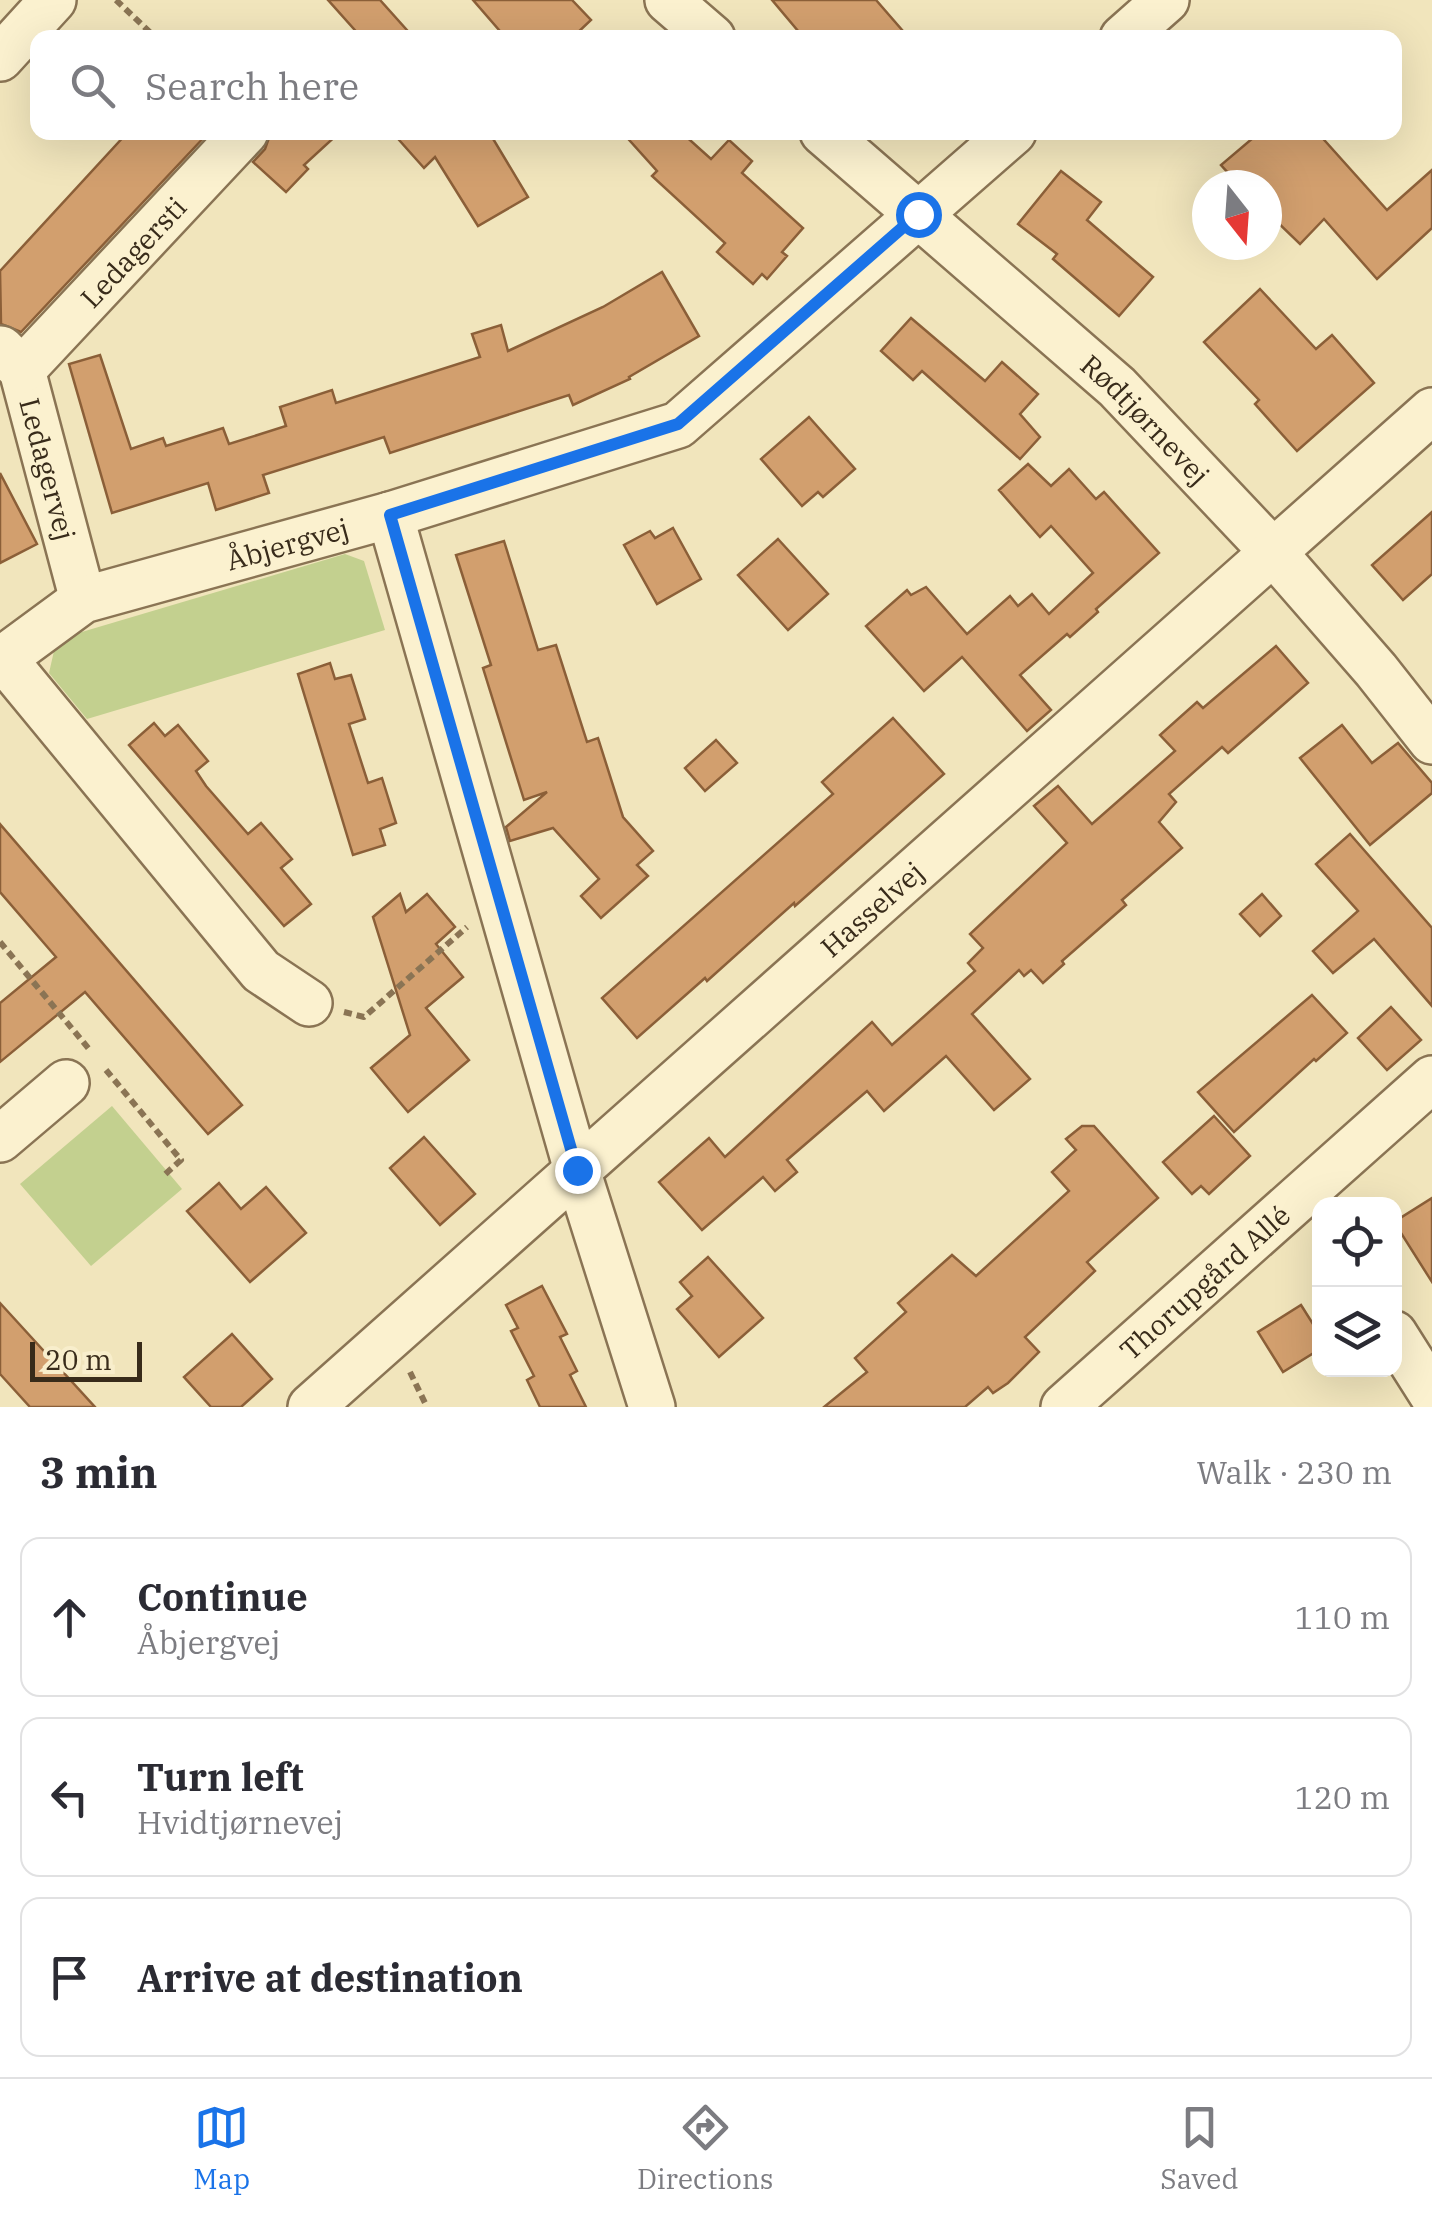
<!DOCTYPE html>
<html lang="en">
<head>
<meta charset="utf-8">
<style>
	body { margin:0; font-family:"IBM Plex Serif",serif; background:#f7f7f7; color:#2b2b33 }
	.controls { position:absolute; right:30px; bottom:30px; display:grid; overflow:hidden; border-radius:20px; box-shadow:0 10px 40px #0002 }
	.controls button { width:90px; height:90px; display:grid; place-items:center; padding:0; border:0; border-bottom:2px solid #e1e1e2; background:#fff; color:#2b2b33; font:50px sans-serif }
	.compass { position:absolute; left:1192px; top:170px; width:90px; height:90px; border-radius:50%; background:#fff; box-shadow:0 10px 40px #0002; rotate:163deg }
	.scale { position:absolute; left:30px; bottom:25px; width:112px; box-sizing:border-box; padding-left:10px; border:5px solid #382b1a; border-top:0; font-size:28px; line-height:35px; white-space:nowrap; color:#382b1a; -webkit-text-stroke:8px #f8eecc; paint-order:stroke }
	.stop { position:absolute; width:30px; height:30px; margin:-22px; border:8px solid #1a73e8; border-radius:50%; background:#fff }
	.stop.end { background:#1a73e8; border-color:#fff; box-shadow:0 2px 10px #0008 }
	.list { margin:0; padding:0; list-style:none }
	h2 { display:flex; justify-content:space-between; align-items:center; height:130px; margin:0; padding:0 40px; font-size:42px }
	h2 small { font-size:32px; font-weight:400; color:#7c7c81 }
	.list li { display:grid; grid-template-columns:65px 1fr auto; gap:30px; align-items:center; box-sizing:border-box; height:160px; margin:0 20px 20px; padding:0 20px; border:2px solid #e1e1e2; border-radius:20px }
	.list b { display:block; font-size:38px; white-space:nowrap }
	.list p { margin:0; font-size:32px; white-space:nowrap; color:#7c7c81 }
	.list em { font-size:32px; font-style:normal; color:#7c7c81 }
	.icon { flex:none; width:55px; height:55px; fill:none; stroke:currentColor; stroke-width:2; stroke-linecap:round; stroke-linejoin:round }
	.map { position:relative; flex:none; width:1432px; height:1407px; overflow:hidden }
	.search { position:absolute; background:#fff; box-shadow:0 10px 40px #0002; left:30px; right:30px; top:30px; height:110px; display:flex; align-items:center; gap:25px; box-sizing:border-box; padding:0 35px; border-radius:20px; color:#7c7c81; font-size:38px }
	.sheet { height:670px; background:#fff }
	nav { display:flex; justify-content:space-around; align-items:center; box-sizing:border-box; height:140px; border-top:2px solid #e1e1e2; background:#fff; font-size:28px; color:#7c7c81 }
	nav a { display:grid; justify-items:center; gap:5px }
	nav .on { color:#1a73e8 }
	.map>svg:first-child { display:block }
	.green { fill:#c3d08f }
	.building { fill:#d29f6e; stroke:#8b5f38; stroke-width:2.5 }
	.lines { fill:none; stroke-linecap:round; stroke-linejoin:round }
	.minor-casing { stroke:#8a7454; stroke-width:50 }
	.path { stroke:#8a7454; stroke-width:6; stroke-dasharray:8 5; stroke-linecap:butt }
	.minor { stroke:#fbf1cf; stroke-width:45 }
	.route { stroke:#1a73e8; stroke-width:12 }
	.labels { text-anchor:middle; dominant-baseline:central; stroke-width:8; stroke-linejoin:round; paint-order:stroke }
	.street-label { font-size:28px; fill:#382b1a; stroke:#f8eecc }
</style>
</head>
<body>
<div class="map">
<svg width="1432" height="1407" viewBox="0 0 1432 1407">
	<rect width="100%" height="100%" fill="#f1e5bc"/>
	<g class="green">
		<polygon points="345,554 364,561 385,630 87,719 49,673 54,651 75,634"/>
		<polygon points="112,1106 182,1189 91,1266 20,1184"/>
	</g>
	<g class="building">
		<polygon points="328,0 380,0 414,38 362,38"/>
		<polygon points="473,0 572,0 591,20 572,38 506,38"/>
		<polygon points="772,0 876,0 909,38 804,38"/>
		<polygon points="128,132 209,132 21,332 1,324 0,271"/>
		<polygon points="271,132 340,132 304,165 308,169 286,192 253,162 265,149"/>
		<polygon points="392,132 489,132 528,197 478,226 435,157 424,168"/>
		<polygon points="622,132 681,132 711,159 729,140 752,161 742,173 803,228 782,252 787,256 767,279 762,274 753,284 717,252 725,243 652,176 657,171"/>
		<polygon points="1260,132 1317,132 1387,210 1432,170 1432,228 1377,279 1324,219 1300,244 1267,212 1267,185 1239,185 1221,165"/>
		<polygon points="1061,171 1101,202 1087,220 1153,277 1119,316 1053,259 1057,254 1018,224"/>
		<polygon points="662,272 699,336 629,377 630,379 573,405 569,395 390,453 384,437 263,475 269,493 216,510 208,483 112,513 69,364 100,355 131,449 163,438 166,446 223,428 229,444 286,426 280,407 332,390 336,403 480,357 472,334 501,325 508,351 603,307"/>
		<polygon points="1260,289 1316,349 1332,335 1374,383 1297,451 1255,404 1259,400 1204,342"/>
		<polygon points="911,318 985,381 1002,362 1038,394 1020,414 1040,437 1020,459 922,371 913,380 881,351"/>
		<polygon points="809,417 855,469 823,497 818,492 802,506 761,459"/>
		<polygon points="1028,464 1051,486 1069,469 1096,499 1104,492 1159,553 1096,609 1098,612 1070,637 1067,634 1020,675 1051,710 1027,731 962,657 924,691 866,626 907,590 911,595 926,587 967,634 1010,596 1018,606 1032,594 1049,614 1093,573 1051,526 1040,537 999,490"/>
		<polygon points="0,473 37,544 0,563"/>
		<polygon points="1432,512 1432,574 1403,600 1372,565"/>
		<polygon points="673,528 701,579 657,604 624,545 650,531 655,538"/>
		<polygon points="778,539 828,594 788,630 738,575"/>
		<polygon points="504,541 538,650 556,645 587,742 598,738 623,817 653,851 637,865 648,876 601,918 581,896 599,879 553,828 510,841 506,827 547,792 524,800 483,668 491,665 456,555"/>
		<polygon points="1276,646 1308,683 1228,753 1222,747 1169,794 1176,802 1159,822 1182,848 1122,900 1126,905 1062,961 1064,964 1043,983 1031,970 1024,976 1019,970 972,1014 1030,1079 994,1110 946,1056 884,1111 867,1091 787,1160 797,1172 775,1191 763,1177 702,1230 659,1182 709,1138 725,1157 872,1022 892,1045 975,971 968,963 983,948 970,934 1067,843 1034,806 1058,786 1092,824 1175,751 1160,735 1197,702 1203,708"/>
		<polygon points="330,663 335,679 351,675 365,719 349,724 368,783 382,778 396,823 380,829 385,845 353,855 298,674"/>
		<polygon points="893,718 944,774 795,906 794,903 707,981 705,978 637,1038 602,998 833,794 822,782"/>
		<polygon points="154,723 165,736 178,725 208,761 196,771 206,786 248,834 261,823 292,859 281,868 311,904 284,926 129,745"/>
		<polygon points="1342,725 1372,763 1398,743 1432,783 1432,793 1370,845 1300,758"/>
		<polygon points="716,740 737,763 705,791 685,768"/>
		<polygon points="0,824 242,1105 208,1134 85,992 0,1062 0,1003 56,957 0,892"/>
		<polygon points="1350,834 1432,928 1432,1006 1374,939 1333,973 1313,951 1358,911 1316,864"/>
		<polygon points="400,894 406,912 427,894 455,927 436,944 463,977 426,1008 469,1060 408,1112 371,1068 410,1035 373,917"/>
		<polygon points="1262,894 1281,916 1260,936 1240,914"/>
		<polygon points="1312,995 1347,1033 1316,1061 1314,1059 1234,1132 1198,1092"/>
		<polygon points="1391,1007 1421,1040 1387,1070 1358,1038"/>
		<polygon points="1214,1116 1250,1156 1209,1194 1201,1186 1192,1194 1163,1162"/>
		<polygon points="1082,1126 1094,1126 1158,1198 1087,1262 1095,1271 1025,1337 1039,1352 1008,1383 993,1393 988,1387 965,1407 824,1407 867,1372 855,1358 906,1312 898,1303 952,1255 976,1276 1069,1191 1052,1172 1076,1150 1066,1139"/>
		<polygon points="424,1137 475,1194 440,1225 390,1168"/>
		<polygon points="219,1183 241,1209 266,1187 306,1233 250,1282 187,1211"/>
		<polygon points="1432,1198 1432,1282 1394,1222"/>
		<polygon points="708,1257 763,1318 719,1357 677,1309 692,1296 680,1282"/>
		<polygon points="542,1286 567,1334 560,1337 577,1371 570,1375 586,1407 540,1407 527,1380 534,1376 511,1331 518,1328 506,1305"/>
		<polygon points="0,1303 95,1407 30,1407 0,1374"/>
		<polygon points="1301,1305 1320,1335 1320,1349 1283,1372 1258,1332"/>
		<polygon points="232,1334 272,1379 241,1407 211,1407 184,1377"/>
	</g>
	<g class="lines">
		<defs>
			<g id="minor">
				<polyline points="668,0 712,38"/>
				<polyline points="1123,38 1166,0"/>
				<polyline points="0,58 53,0"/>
				<path id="s1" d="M 823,132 L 1117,387 L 1273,552 L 1376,670 L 1432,741"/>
				<path id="s2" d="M 1,349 L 22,370 L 83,600"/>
				<path id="s3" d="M 22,370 L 245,132"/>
				<polyline points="390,515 577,1170 652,1407"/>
				<polyline points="3,658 261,971 309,1003"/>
				<path id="s4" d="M 0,661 L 83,600 L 390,515 L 678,425 L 1013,132"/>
				<polyline points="0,1139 66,1083"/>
				<polyline points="1394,1334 1432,1394"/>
				<path id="s5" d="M 311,1407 L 1432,411"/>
				<path id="s6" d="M 1064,1407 L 1432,1079"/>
			</g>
		</defs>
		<use href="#minor" class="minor-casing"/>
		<g class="path">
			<polyline points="116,0 156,38"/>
			<polyline points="0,942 89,1049"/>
			<polyline points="344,1012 364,1017 467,927"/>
			<polyline points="106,1070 181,1160 162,1177"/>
			<polyline points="410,1372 427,1407"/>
		</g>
		<use href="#minor" class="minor"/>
	</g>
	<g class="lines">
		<polyline class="route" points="577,1170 390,515 678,424 918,214"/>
	</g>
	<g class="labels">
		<g class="street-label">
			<text stroke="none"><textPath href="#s3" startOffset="162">Ledagersti</textPath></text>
			<text stroke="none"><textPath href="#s1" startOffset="432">Rødtjørnevej</textPath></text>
			<text stroke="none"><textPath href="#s2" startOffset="132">Ledagervej</textPath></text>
			<text stroke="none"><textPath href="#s4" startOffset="315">Åbjergvej</textPath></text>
			<text stroke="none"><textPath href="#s5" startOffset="750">Hasselvej</textPath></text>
			<text stroke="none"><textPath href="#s6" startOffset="188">Thorupgård Allé</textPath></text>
		</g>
	</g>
</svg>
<div class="controls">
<button><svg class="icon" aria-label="locate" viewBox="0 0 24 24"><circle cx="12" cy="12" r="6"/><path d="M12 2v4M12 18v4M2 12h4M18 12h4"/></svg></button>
<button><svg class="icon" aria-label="layers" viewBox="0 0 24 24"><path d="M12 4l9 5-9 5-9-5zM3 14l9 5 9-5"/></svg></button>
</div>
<svg class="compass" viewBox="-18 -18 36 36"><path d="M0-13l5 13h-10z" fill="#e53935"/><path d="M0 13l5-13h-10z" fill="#7c7c81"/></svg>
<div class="scale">20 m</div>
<div class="stop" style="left:918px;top:214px"></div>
<div class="stop end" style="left:577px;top:1170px"></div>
<div class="search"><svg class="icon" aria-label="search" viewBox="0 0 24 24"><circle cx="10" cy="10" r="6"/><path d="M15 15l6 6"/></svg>Search here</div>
</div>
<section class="sheet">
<h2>3 min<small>Walk · 230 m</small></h2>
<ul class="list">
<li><svg class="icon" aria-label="ahead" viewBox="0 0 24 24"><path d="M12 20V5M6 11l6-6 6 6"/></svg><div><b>Continue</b><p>Åbjergvej</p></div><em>110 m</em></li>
<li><svg class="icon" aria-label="left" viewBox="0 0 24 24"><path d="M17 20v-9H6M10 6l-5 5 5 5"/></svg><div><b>Turn left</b><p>Hvidtjørnevej</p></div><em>120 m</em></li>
<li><svg class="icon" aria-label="arrive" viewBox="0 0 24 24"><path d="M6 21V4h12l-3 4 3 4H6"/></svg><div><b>Arrive at destination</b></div></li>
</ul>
</section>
<nav>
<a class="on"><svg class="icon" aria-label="map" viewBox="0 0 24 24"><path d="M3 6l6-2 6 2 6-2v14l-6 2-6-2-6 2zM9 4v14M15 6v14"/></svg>Map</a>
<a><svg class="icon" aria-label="directions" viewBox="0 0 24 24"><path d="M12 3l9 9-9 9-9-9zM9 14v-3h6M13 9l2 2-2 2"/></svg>Directions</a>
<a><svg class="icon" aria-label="saved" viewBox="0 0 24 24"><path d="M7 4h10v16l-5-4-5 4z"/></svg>Saved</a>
</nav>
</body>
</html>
